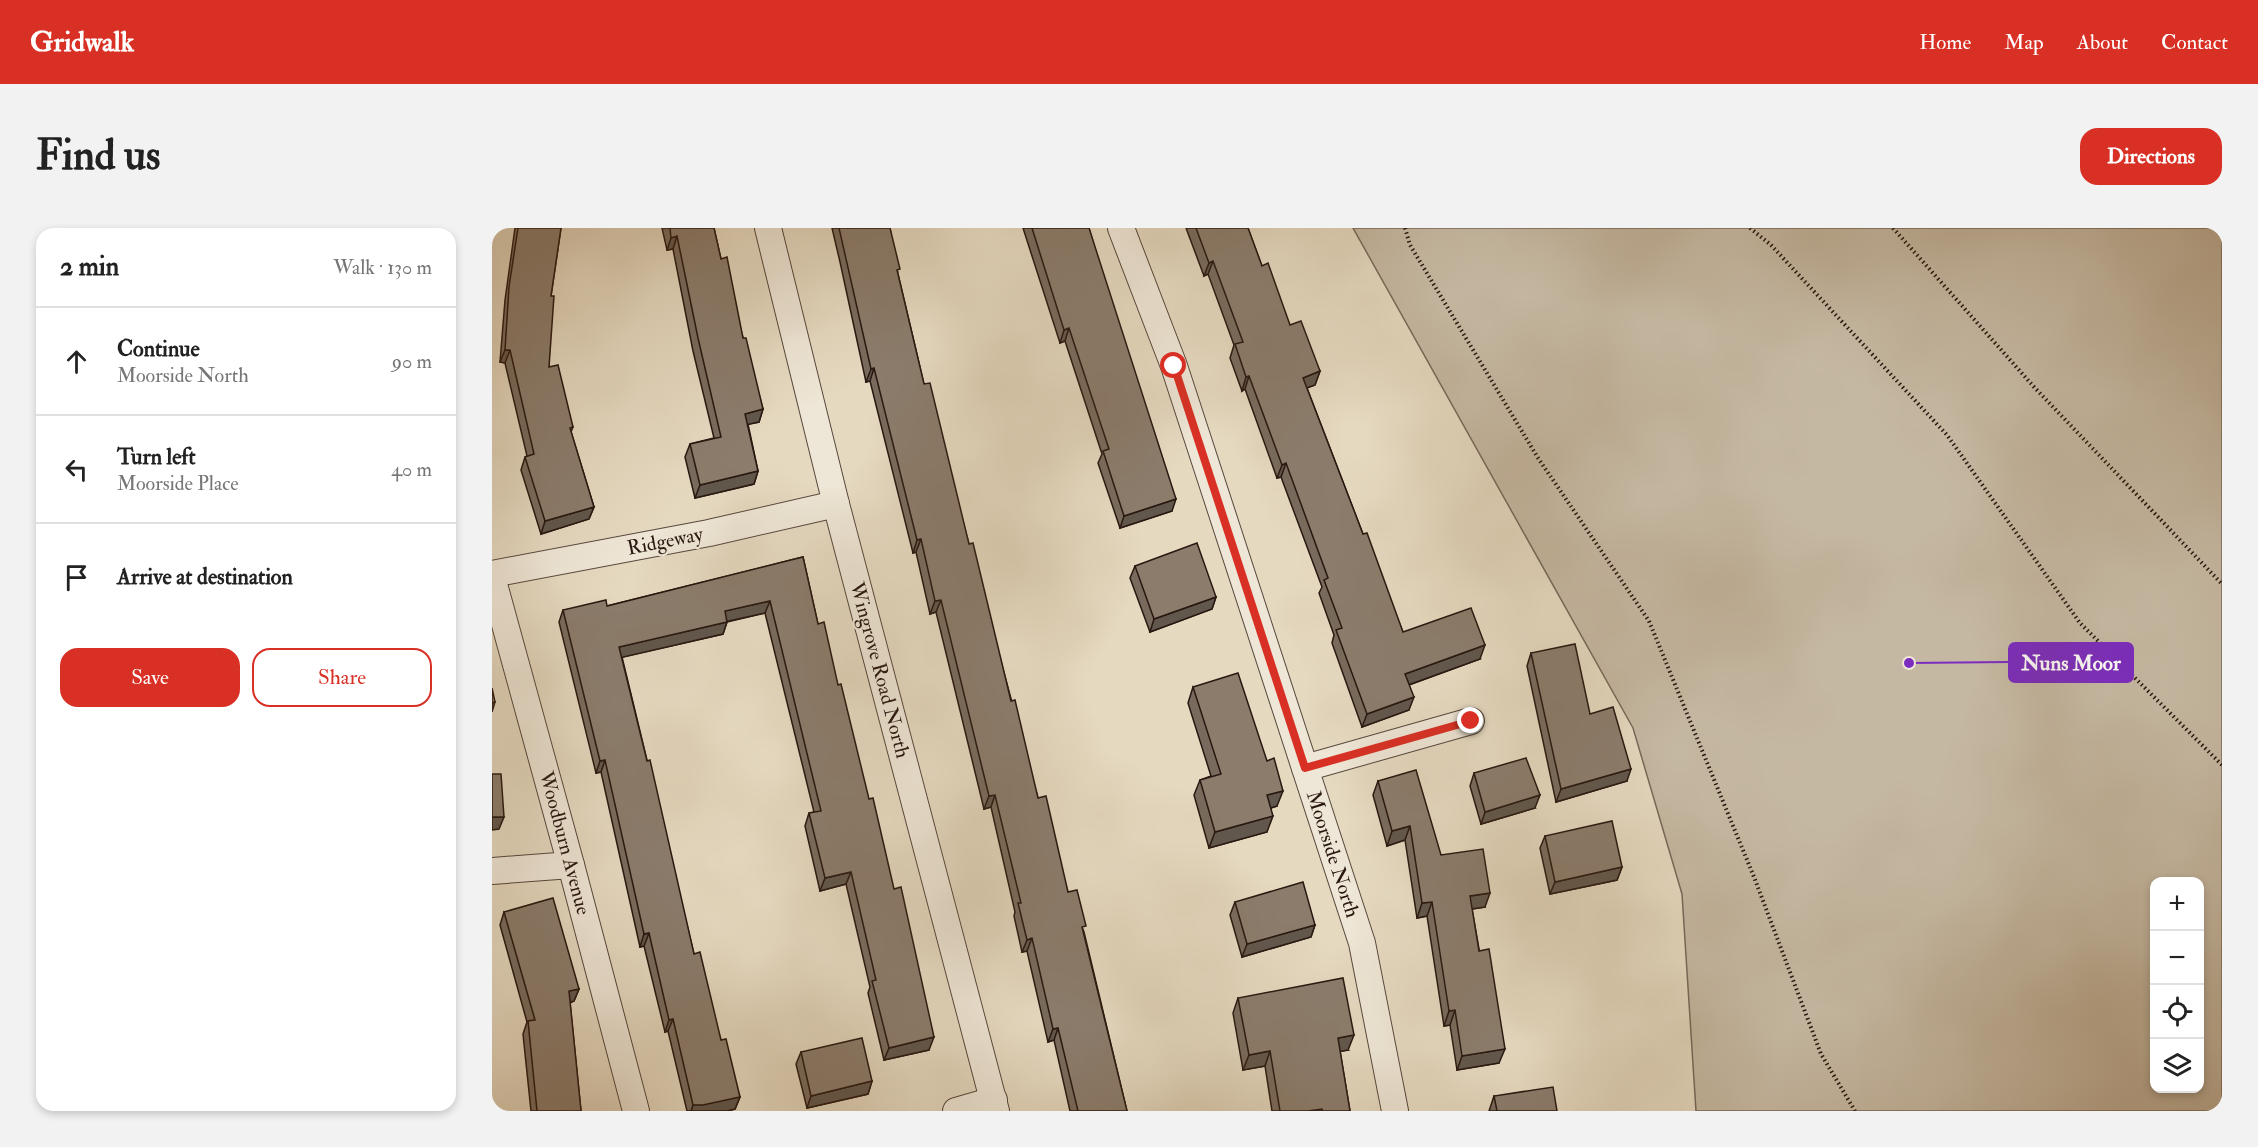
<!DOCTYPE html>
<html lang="en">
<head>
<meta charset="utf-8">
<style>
	body { margin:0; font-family:"IM FELL Double Pica",serif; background:#f2f2f2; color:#222 }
	.controls { position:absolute; right:18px; bottom:18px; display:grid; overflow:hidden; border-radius:12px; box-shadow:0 3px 9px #0003 }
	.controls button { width:54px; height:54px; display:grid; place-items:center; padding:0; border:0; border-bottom:2px solid #e0e0e0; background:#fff; color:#222; font:30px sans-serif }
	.stop { position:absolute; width:18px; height:18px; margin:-14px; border:4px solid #d93025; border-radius:50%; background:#fff }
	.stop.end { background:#d93025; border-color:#fff; box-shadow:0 2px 6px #0008 }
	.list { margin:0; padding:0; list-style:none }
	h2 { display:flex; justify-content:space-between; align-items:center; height:78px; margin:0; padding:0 24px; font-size:26px }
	h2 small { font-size:20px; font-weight:400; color:#767676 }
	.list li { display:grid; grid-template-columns:39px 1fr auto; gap:18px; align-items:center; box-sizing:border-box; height:108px; padding:0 24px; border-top:2px solid #e0e0e0 }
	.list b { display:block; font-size:22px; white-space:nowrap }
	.list p { margin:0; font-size:20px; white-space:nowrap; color:#767676 }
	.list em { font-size:20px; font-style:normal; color:#767676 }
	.actions { display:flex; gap:12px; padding:18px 24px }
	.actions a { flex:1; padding:14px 0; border:2px solid #d93025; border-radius:18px; text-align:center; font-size:21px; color:#d93025 }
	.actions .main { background:#d93025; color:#fff }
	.icon { flex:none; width:33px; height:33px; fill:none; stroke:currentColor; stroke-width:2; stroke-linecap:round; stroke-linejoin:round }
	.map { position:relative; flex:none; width:1730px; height:883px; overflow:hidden; border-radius:18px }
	header { display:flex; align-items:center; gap:36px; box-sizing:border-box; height:84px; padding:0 30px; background:#d93025; color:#fff }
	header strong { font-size:28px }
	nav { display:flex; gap:33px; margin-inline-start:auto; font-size:21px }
	.intro { display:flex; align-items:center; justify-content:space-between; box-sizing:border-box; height:144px; padding:0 36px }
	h1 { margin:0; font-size:42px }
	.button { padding:15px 27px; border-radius:18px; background:#d93025; color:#fff; font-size:21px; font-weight:700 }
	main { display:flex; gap:36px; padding:0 36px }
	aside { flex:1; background:#fff; border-radius:18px; box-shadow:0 3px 9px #0003 }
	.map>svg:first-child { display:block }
	.green { fill:#c5b8a2; stroke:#77685a; stroke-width:1.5; fill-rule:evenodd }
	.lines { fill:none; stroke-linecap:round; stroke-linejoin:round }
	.street-casing { stroke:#58483d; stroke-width:28 }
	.path { stroke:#291811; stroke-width:4; stroke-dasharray:1.5 3; stroke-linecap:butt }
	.street { stroke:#eee6d6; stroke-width:26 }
	.wall { fill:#786b5d; stroke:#291811; stroke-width:1.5 }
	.shaded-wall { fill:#61574c; stroke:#291811; stroke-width:1.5 }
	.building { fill:#8b7c6c; stroke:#291811; stroke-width:1.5 }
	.route { stroke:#d93025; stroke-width:8 }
	.labels { text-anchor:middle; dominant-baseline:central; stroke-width:4.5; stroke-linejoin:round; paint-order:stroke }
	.street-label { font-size:20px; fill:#291811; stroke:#eee6d6 }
	.leader { fill:none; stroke:#7b2cbf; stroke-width:2 }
	.callout-dot { fill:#7b2cbf; stroke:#eee6d6; stroke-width:2 }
	.callout { fill:#7b2cbf; stroke:#7b2cbf; stroke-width:2 }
	.callout-label { font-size:21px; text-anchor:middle; font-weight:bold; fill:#fff }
</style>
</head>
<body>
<header>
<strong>Gridwalk</strong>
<nav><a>Home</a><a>Map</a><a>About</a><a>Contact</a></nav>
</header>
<div class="intro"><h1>Find us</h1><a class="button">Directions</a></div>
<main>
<aside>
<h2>2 min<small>Walk · 130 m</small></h2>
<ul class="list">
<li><svg class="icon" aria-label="ahead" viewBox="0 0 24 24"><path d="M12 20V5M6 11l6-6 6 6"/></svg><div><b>Continue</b><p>Moorside North</p></div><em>90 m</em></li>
<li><svg class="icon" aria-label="left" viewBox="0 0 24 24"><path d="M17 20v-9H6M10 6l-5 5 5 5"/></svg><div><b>Turn left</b><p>Moorside Place</p></div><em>40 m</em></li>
<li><svg class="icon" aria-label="arrive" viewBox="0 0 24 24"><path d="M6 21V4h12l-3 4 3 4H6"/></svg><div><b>Arrive at destination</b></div></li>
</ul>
<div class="actions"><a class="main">Save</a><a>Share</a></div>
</aside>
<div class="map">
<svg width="1730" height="883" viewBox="0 0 1730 883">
	<rect width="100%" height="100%" fill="#e5d9c0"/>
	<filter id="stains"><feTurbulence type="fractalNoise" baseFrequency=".00333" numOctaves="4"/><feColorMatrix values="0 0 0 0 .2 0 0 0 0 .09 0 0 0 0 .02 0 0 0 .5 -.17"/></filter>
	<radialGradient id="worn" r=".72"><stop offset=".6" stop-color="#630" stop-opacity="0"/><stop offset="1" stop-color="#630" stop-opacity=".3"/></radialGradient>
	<path class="green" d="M 861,0 L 1730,0 L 1730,883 L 1204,883 L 1190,666 L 1141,500 ZM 1662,654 L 1708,654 L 1708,860 L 1662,860 Z"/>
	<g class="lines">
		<defs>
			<g id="street">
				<polyline points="276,0 344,276 504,883"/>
				<polyline points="629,0 682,138 870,715 903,883"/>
				<polyline points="0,346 217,305 344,276"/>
				<polyline points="0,349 79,637 144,883"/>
				<polyline points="813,540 979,493"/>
				<polyline points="0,643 79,637"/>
				<polyline points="464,883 502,872"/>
			</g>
		</defs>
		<use href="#street" class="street-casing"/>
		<g class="path">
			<polyline points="913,0 918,17 1046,230 1157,393 1262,649 1329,826 1363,883"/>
			<polyline points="1258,0 1279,17 1455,207 1588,395 1730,537"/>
			<polyline points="1401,0 1543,160 1730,356"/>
		</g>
		<use href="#street" class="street"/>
	</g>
	<g class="wall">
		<polygon points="23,0 69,0 59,68 57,139 81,199 79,204 102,279 97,291 49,306 29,242 33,229 35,228 13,135 8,134 13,72"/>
		<polygon points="170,0 222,0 229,31 271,181 267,194 256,196 266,243 262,256 203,270 193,229 198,216 222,210 201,123 181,21 175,22"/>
		<polygon points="340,0 398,0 406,46 432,156 477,316 546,570 576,664 592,704 635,883 578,883 562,812 556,814 535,723 530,724 522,688 523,684 499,579 492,581 444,384 438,386 424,324 421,325 378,153 374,154 348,34"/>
		<polygon points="531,0 597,0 680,283 628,300 606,235 610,226 573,113 568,115"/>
		<polygon points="694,0 756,0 770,38 798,97 828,143 823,157 815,160 871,306 911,404 988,431 917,457 917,482 870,499 840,415 842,407 827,365 830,359 789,249 785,250 753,161 750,163 738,130 742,117 716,46 712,48"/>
		<polygon points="311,329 326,396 346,457 437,822 392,832 376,765 378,759 354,656 328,663 313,598 317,585 322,584 273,385 235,394 231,406 130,429 202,726 229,812 248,869 243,881 235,883 195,883 176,803 173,804 152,718 148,719 109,544 104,545 67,394 71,382 115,378"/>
		<polygon points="643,338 724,369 720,381 658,404 638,350"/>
		<polygon points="1039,425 1098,486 1135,553 1064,574 1035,438"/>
		<polygon points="701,459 785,578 779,580 775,604 717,620 702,567 708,552 719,548 696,475"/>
		<polygon points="982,545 1043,580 989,596 978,558"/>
		<polygon points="886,553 993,679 980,681 1007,835 965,842 958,797 952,798 935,688 925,690 913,612 895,618 881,567"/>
		<polygon points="1053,608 1130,639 1125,652 1058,666 1048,620"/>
		<polygon points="743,674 823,697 819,709 750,729 738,687"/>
		<polygon points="12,684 87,761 82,773 78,775 89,883 39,883 31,806 35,794 8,697"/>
		<polygon points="746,770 856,822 848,823 858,883 780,883 773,838 751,842 741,785"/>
		<polygon points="309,824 380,853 376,866 315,880 304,836"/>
		<polygon points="1002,868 1065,883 997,883"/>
	</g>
	<g class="shaded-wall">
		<polygon points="185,8 181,21 175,22 179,10"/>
		<polygon points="721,33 716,46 712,48 717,35"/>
		<polygon points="577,100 573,113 568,115 572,102"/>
		<polygon points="13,122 18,122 13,135 8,134"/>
		<polygon points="382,140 378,153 374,154 379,141"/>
		<polygon points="828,143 823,157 806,163 811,150"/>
		<polygon points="757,148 753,161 750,163 754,149"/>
		<polygon points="271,181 267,194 249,198 253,186"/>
		<polygon points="794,235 789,249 785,250 790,237"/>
		<polygon points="266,243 262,256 203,270 208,257"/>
		<polygon points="684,271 680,283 628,300 632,288"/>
		<polygon points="102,279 97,291 49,306 53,293"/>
		<polygon points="429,311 424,324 421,325 425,312"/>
		<polygon points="724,369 720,381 658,404 662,391"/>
		<polygon points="449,372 444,384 438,386 443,373"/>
		<polygon points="278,373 273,385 228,395 233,383"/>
		<polygon points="235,394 231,406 123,431 127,419"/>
		<polygon points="993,417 988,431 908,460 913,446"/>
		<polygon points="922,469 917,482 870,499 875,486"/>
		<polygon points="3,474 0,484 0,475"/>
		<polygon points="113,532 109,544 104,545 108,533"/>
		<polygon points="1139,541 1135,553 1064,574 1069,561"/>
		<polygon points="791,563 785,578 769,583 775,567"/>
		<polygon points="503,567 499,579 492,581 497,568"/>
		<polygon points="1048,567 1043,580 989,596 993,584"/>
		<polygon points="781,588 775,604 717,620 723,604"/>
		<polygon points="0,589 12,589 7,601 0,602"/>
		<polygon points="918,598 913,612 895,618 900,603"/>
		<polygon points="1130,639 1125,652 1058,666 1063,654"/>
		<polygon points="359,644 354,656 328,663 333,650"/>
		<polygon points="998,665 993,679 973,682 978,668"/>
		<polygon points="940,674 935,688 925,690 930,675"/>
		<polygon points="823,697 819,709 750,729 755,716"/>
		<polygon points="157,705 152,718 148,719 152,706"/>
		<polygon points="540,710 535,723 530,724 535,712"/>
		<polygon points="87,761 82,773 73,776 77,763"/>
		<polygon points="963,782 958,797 952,798 957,783"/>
		<polygon points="181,791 176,803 173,804 177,792"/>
		<polygon points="566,800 562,812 556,814 561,801"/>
		<polygon points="862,807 856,822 840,825 846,810"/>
		<polygon points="442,809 437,822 392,832 397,820"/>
		<polygon points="1013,821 1007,835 965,842 970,828"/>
		<polygon points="778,823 773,838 751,842 757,827"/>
		<polygon points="380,853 376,866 315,880 319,868"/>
		<polygon points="248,869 243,881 235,883 199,883 201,877"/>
	</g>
	<g class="building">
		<polygon points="26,0 69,0 59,68 62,68 57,139 66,137 81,199 78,200 102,279 53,293 33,229 42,226 18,122 13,122 17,59"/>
		<polygon points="178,0 222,0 229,31 235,29 251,110 254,110 271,181 253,186 266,243 208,257 198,216 229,209 206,110 185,8 179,10"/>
		<polygon points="347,0 398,0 408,41 405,42 432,156 438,155 477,316 481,315 519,473 523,472 546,570 554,568 576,664 585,662 594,698 590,699 635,883 586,883 566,800 561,801 540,710 535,712 526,675 529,675 503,567 497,568 449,372 443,373 429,311 425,312 382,140 379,141"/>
		<polygon points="540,0 597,0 684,271 632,288 611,223 617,221 577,100 572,102"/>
		<polygon points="704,0 756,0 770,38 776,35 798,97 809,93 828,143 811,150 871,306 875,305 911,404 979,380 993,417 913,446 922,469 875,486 844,402 850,400 832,352 836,350 794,235 790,237 757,148 754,149 743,116 751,114 721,33 717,35"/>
		<polygon points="705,315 724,369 662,391 643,338"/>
		<polygon points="311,329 326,396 332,394 346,457 349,456 377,571 381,570 402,661 409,659 442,809 397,820 380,753 384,752 359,644 333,650 317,585 329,583 278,373 233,383 235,394 127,419 155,533 158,532 202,726 208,724 229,812 234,811 248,869 211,877 201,877 181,791 177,792 157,705 152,706 113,532 108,533 71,382 114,372 115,378"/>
		<polygon points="1083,416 1098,486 1121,479 1139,541 1069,561 1039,425"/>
		<polygon points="746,445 775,533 782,530 791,563 775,567 781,588 723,604 708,552 729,546 701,459"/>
		<polygon points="0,460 3,474 0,475"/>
		<polygon points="1034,530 1048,567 993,584 982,545"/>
		<polygon points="924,542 949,627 991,621 998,665 978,668 987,723 997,721 1013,821 970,828 963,782 957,783 940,674 930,675 918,598 900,603 886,553"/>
		<polygon points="0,546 9,546 12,589 0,589"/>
		<polygon points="1120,593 1130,639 1063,654 1053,608"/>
		<polygon points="811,654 823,697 755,716 743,674"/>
		<polygon points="61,670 87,761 77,763 89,883 45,883 36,793 43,792 12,684"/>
		<polygon points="851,750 862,807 846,810 858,883 830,883 830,881 816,883 788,883 778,823 757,827 746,770"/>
		<polygon points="370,810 380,853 319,868 309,824"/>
		<polygon points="1061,859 1065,883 1005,883 1002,868"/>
	</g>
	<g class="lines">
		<polyline class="route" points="682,138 813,540 979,493"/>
	</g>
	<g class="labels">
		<g class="street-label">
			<text transform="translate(173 313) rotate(-11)">Ridgeway</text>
			<text transform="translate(388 442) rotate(75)">Wingrove Road North</text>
			<text transform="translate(73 615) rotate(75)">Woodburn Avenue</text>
			<text transform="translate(841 626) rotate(72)">Moorside North</text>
		</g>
	</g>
	<path class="leader" d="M1417 435L1517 434"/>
	<circle class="callout-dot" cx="1417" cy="435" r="6"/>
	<rect class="callout" x="1517" y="415" width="124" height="39" rx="6"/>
	<g class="callout-label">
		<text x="1579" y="442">Nuns Moor</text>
	</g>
	<rect width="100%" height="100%" filter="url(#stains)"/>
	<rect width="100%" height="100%" fill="url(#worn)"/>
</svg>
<div class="controls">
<button>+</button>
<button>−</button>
<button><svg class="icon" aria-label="locate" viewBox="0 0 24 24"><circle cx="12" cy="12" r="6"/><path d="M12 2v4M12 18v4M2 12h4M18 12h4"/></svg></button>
<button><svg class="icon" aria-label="layers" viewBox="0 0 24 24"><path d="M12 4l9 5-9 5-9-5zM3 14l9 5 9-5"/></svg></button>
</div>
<div class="stop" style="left:682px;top:138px"></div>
<div class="stop end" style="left:979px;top:493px"></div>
</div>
</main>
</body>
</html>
